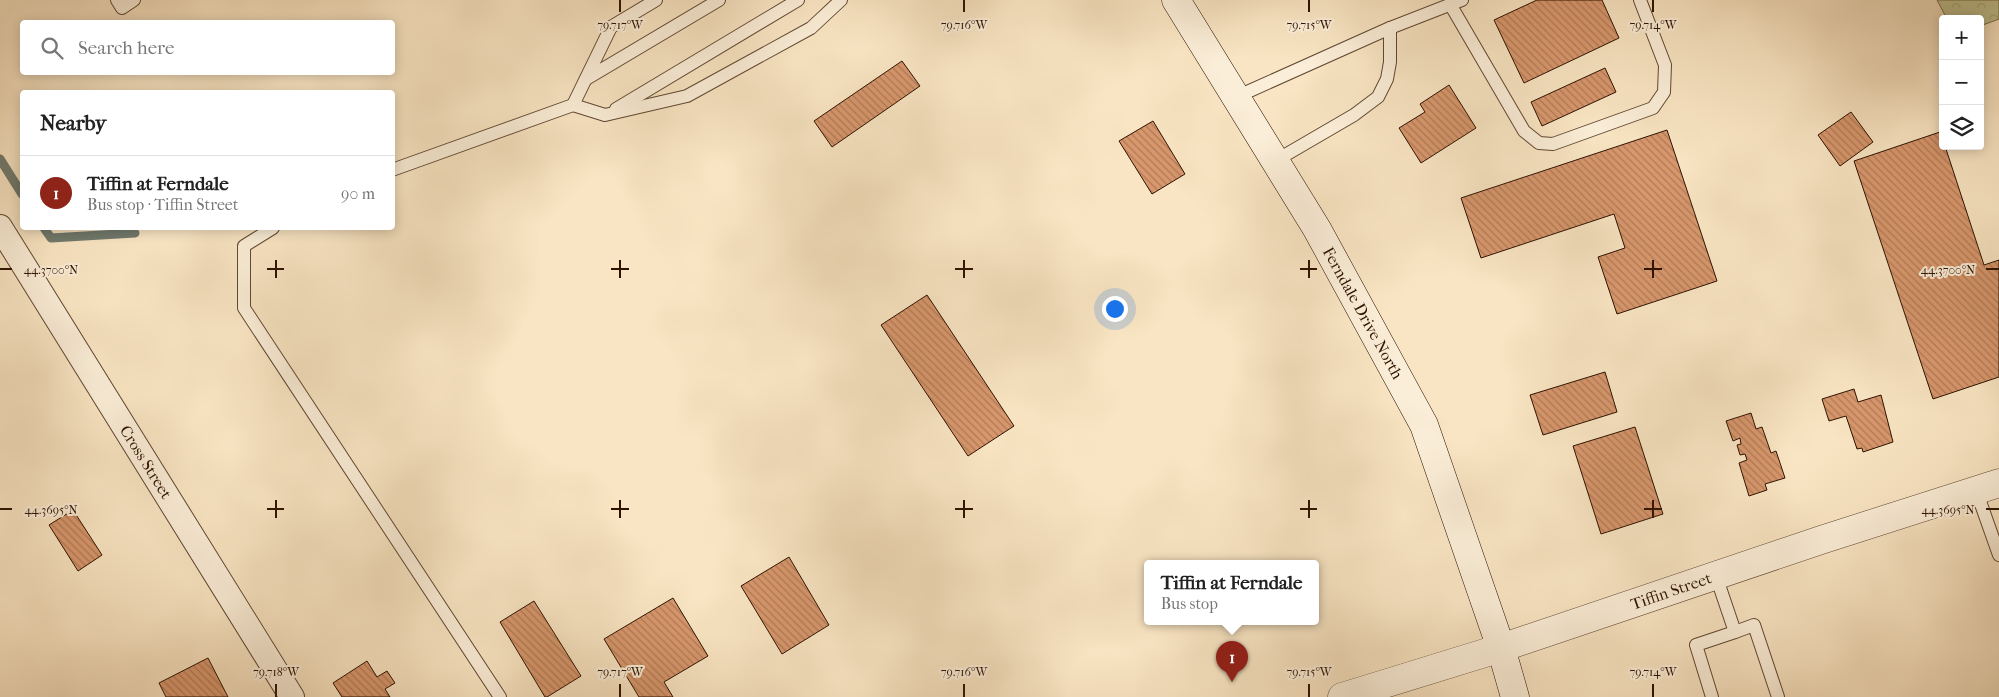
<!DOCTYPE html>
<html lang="en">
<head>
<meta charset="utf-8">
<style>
	body { margin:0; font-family:"IM FELL French Canon",serif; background:#f2f2f2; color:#222 }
	.controls { position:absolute; right:15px; top:15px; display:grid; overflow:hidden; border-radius:5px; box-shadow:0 2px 12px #0003 }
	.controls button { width:45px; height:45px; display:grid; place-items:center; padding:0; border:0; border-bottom:1px solid #e0e0e0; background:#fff; color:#222; font:25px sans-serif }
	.you { position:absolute; left:1114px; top:308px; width:18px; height:18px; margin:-12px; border:4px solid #fff; border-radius:50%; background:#1a73e8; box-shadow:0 0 0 8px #1a73e833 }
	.badge { display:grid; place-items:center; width:32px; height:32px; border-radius:50%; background:#8f2418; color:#fff; font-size:16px; font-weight:700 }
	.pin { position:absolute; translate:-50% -41px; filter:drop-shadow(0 1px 2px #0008) }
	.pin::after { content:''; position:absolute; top:26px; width:18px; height:15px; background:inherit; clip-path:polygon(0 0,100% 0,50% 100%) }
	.popup { position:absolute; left:1144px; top:560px; width:175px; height:65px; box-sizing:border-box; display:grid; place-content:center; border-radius:5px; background:#fff; filter:drop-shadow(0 1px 4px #0005); font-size:16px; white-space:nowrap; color:#767676 }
	.popup b { font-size:19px; color:#222 }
	.popup::after { content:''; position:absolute; left:50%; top:100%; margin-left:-10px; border:10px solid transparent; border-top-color:#fff }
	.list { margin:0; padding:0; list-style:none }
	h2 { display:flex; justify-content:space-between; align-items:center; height:65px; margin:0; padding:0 20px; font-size:21px }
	h2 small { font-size:16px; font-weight:400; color:#767676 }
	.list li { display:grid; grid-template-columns:32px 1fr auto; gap:15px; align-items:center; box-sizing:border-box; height:75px; padding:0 20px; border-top:1px solid #e0e0e0 }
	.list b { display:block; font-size:19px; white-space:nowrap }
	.list p { margin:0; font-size:16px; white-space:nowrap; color:#767676 }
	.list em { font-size:16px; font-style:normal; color:#767676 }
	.icon { flex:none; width:28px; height:28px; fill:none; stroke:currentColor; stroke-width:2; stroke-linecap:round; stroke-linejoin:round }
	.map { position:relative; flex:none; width:1999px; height:697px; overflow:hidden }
	.search { position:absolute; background:#fff; box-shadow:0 2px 12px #0003; left:20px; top:20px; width:375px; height:55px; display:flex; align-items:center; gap:12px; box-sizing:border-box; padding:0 18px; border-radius:5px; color:#767676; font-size:19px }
	.panel { position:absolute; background:#fff; box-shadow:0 2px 12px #0003; left:20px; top:90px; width:375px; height:140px; border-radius:5px }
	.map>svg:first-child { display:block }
	.forest { fill:url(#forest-crowns); stroke:#766a49 }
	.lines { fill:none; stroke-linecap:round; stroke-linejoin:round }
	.stream { stroke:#717a6e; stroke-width:9 }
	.building { fill:url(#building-back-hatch); stroke:#2d1200 }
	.service-casing { stroke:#604731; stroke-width:14 }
	.minor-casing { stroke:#604731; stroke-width:26 }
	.tertiary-casing { stroke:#604731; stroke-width:29 }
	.secondary-casing { stroke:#2d1200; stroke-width:29 }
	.service { stroke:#fbeed8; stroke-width:12 }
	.minor { stroke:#fbeed8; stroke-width:24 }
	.tertiary { stroke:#fbeed8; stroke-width:28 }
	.secondary { stroke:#fbeed8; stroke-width:28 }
	.ticks { fill:none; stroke:#2d1200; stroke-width:2 }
	.labels { text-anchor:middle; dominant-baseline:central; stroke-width:4; stroke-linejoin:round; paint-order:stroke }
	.street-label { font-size:16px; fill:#2d1200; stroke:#fbeed8 }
	.ticks-label { font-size:12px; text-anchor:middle; fill:#2d1200; stroke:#fbeed8; stroke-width:4; stroke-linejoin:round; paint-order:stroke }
</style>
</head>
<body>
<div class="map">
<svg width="1999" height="697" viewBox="0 0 1999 697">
	<defs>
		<pattern id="forest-crowns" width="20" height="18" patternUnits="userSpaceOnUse" patternTransform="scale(1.25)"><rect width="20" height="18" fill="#c0c392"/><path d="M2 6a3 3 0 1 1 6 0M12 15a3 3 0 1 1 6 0" fill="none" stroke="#a5a67c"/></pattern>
		<pattern id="building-back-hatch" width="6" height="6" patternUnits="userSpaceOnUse" patternTransform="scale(1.25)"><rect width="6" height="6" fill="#d8976d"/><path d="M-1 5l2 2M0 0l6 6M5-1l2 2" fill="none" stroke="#b07a57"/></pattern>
	</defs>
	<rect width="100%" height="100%" fill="#f9e5c3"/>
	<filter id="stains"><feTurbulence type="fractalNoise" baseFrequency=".004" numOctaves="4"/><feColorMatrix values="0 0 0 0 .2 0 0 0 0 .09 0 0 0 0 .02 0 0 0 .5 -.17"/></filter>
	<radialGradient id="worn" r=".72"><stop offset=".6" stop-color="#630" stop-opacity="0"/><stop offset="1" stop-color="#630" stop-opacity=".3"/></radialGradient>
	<polygon class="forest" points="1937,0 1999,0 1999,19 1980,26 1980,19 1947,19"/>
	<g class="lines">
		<g class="stream">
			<polyline points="0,159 22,194"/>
			<polyline points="44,228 51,238 135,233"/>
		</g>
	</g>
	<g class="building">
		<polygon points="1537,0 1602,0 1619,38 1524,83 1494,20"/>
		<polygon points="902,61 920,86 832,147 814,121"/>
		<polygon points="1605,68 1616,92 1542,126 1531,102"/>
		<polygon points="1449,85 1476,128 1421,163 1399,128 1425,112 1420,104"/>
		<polygon points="1851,112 1873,142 1840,166 1818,135"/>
		<polygon points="1153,121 1185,174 1152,194 1119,141"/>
		<polygon points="1667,130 1717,281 1617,314 1598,257 1625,248 1614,214 1481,258 1461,198"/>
		<polygon points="1940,132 1943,146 1945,146 1984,265 1999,260 1999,377 1933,399 1854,161"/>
		<polygon points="927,295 1014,426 968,456 881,325"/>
		<polygon points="1605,372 1617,412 1543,435 1530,395"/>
		<polygon points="1854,389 1858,402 1881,395 1893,442 1863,452 1862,448 1857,449 1846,416 1829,421 1822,399"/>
		<polygon points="1751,413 1756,429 1762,427 1771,453 1776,451 1785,478 1765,484 1767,490 1749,496 1739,463 1747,460 1745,454 1740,455 1737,445 1741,444 1740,438 1733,441 1726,421"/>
		<polygon points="1635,427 1663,514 1601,534 1573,446"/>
		<polygon points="73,510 102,555 78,571 49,525"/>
		<polygon points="789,557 829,625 782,654 741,586"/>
		<polygon points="673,598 708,656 664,682 673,697 639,697 604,639"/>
		<polygon points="534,601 581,676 547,697 545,697 500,622"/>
		<polygon points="208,658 228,697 166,697 159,683"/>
		<polygon points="367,661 377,677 387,671 395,683 385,689 390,697 342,697 333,683"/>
	</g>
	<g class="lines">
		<defs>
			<g id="service">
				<polyline points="117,0 122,8 134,0"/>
				<polyline points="656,0 611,27 573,105 605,115 687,96 811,28 841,0"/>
				<polyline points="1450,4 1524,131 1539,143 1553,144 1653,108 1664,92 1665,65 1640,0"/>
				<polyline points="586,79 719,0"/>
				<polyline points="1236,97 1390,28 1462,0"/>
				<polyline points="616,109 798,0"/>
				<polyline points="1275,161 1354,115 1378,97 1387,79 1390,62 1390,28"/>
				<polyline points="392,170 573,105"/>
				<polyline points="273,228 244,246 244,308 500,697"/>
				<polyline points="1976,490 1999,555"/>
				<polyline points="1735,632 1754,625 1778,697"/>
				<polyline points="1712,697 1696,645 1735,632 1716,576"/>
			</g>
			<polyline id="minor" points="0,227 292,697"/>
			<polyline id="tertiary" points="1342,697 1501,648 1821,540 1999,483"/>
			<polyline id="secondary" points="1176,0 1317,229 1424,425 1501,648 1515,697"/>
		</defs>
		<use href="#service" class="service-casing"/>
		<use href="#minor" class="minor-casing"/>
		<use href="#tertiary" class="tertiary-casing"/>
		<use href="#secondary" class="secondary-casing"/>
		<use href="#service" class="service"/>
		<use href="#minor" class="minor"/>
		<use href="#tertiary" class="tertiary"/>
		<use href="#secondary" class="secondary"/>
	</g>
	<path class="ticks" d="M 620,0 L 620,12M 964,0 L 964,12M 1309,0 L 1309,12M 1653,0 L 1653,12M 276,260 L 276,278M 620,260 L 620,278M 964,260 L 964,278M 1309,260 L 1309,278M 1653,260 L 1653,278M 0,269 L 12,269M 267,269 L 284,269M 611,269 L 629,269M 955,269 L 973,269M 1300,269 L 1317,269M 1644,269 L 1662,269M 1986,269 L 1999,269M 276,500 L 276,518M 620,500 L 620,518M 964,500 L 964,518M 1309,500 L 1309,518M 1653,500 L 1653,518M 0,509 L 12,509M 267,509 L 284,509M 611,509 L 629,509M 955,509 L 973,509M 1300,509 L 1317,509M 1644,509 L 1662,509M 1986,509 L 1999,509M 276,684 L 276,697M 620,684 L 620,697M 964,684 L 964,697M 1309,684 L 1309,697M 1653,684 L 1653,697"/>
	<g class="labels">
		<g class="street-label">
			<text transform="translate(1363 313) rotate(61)">Ferndale Drive North</text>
			<text transform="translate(146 462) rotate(58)">Cross Street</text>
			<text transform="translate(1671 591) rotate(-19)">Tiffin Street</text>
		</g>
	</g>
	<g class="ticks-label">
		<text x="620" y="29">79.717°W</text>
		<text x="964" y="29">79.716°W</text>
		<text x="1309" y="29">79.715°W</text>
		<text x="1653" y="29">79.714°W</text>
		<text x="51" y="274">44.3700°N</text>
		<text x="1948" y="274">44.3700°N</text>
		<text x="51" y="514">44.3695°N</text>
		<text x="1948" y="514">44.3695°N</text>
		<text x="276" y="676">79.718°W</text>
		<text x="620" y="676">79.717°W</text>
		<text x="964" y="676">79.716°W</text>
		<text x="1309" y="676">79.715°W</text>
		<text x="1653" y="676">79.714°W</text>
	</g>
	<rect width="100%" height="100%" filter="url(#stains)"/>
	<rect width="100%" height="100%" fill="url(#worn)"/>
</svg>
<div class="controls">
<button>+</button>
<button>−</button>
<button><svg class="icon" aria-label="layers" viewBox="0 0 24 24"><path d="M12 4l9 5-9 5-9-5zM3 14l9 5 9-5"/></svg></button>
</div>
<div class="you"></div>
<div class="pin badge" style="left:1232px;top:682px">1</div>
<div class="popup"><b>Tiffin at Ferndale</b>Bus stop</div>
<div class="search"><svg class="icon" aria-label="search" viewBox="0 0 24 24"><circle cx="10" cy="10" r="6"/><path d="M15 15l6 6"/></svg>Search here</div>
<section class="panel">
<h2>Nearby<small></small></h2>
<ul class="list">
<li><span class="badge">1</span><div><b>Tiffin at Ferndale</b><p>Bus stop · Tiffin Street</p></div><em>90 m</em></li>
</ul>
</section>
</div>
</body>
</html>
